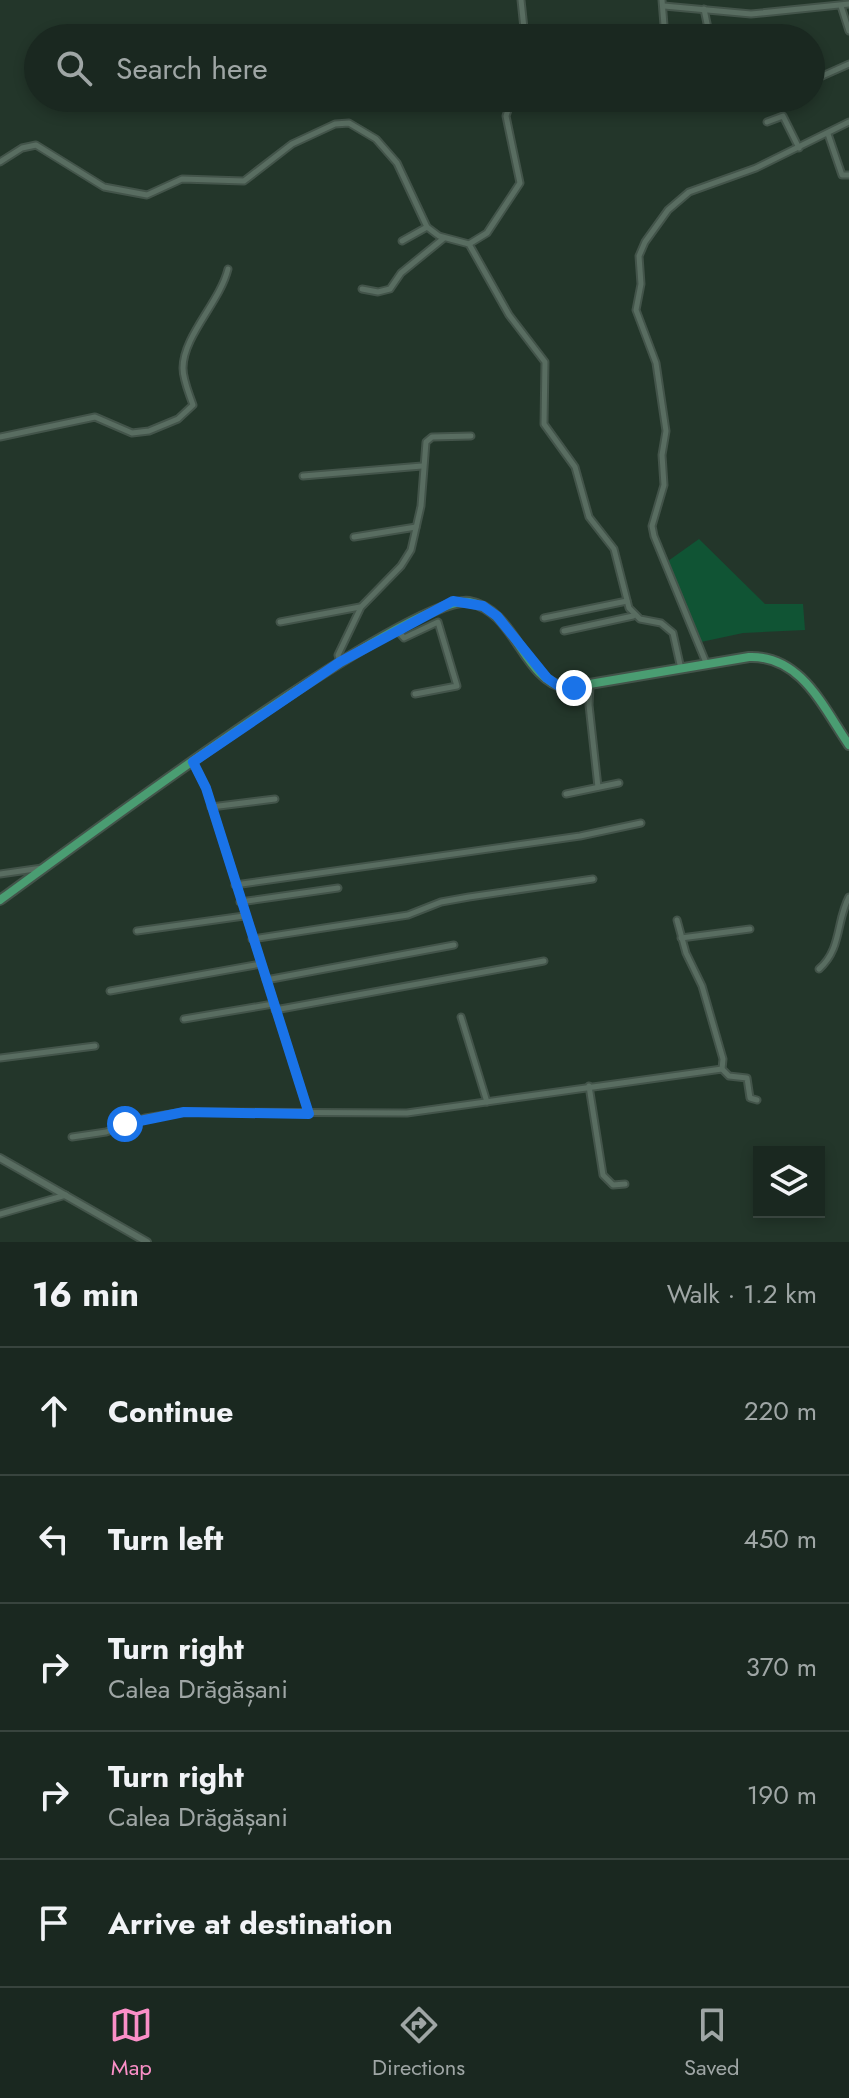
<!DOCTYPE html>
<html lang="en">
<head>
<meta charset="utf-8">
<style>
	body { margin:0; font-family:Jost,sans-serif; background:#27342d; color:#f1f3f6 }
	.controls { position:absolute; right:24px; bottom:24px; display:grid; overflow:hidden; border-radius:0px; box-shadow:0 4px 12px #0003 }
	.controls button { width:72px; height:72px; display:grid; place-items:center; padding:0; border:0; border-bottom:2px solid #38443e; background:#1a2820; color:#f1f3f6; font:40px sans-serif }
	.stop { position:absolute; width:24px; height:24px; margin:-18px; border:6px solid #1a73e8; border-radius:50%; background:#fff }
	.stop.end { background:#1a73e8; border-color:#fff; box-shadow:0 2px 8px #0008 }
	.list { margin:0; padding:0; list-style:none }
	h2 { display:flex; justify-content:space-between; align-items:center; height:104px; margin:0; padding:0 32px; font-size:34px }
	h2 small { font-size:26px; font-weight:400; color:#9fa6a5 }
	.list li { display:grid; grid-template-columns:52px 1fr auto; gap:24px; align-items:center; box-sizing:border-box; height:128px; padding:0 32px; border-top:2px solid #38443e }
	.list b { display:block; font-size:30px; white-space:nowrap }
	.list p { margin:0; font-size:26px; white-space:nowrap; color:#9fa6a5 }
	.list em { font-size:26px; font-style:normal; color:#9fa6a5 }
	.icon { flex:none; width:44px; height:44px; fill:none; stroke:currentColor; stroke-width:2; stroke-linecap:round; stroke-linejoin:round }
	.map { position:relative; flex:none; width:849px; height:1242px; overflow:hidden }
	.search { position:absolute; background:#1a2820; box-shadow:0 4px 12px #0003; left:24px; right:24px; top:24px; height:88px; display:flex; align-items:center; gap:20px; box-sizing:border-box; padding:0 28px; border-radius:44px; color:#9fa6a5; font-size:30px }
	.sheet { height:744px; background:#1a2820 }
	nav { display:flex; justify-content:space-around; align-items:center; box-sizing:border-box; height:112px; border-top:2px solid #38443e; background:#1a2820; font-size:22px; color:#9fa6a5 }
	nav a { display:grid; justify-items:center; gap:4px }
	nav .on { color:#fa8fc7 }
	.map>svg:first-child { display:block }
	.green { fill:#105434 }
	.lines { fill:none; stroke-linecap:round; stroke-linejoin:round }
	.minor-casing { stroke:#43544a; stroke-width:9 }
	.tertiary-casing { stroke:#43544a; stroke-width:10 }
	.primary-casing { stroke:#43544a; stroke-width:12 }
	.minor { stroke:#596d61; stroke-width:5 }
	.tertiary { stroke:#596d61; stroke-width:6 }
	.primary { stroke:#4a9d72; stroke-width:8 }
	.route { stroke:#1a73e8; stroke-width:10 }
</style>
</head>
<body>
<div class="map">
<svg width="849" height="1242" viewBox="0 0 849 1242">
	<rect width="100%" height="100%" fill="#23362a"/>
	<polygon class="green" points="699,539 765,604 803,604 805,630 743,633 701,642 668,561"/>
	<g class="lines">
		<defs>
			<g id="minor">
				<polyline points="521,0 525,38"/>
				<polyline points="662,0 665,38"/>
				<polyline points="664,6 751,14 849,4"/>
				<polyline points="841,6 849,31"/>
				<polyline points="704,9 710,38"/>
				<polyline points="811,81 849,64"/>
				<polyline points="767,122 783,116 799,148"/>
				<polyline points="828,134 842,175 849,175"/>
				<polyline points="0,162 22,148 36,145 104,187 147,195 182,179 244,181 292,144 335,124 349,123 376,139 397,163 427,227 439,236 469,244 509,315 545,362 544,424 575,467 589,517 614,549 629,608 640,619 661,623 673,633 681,669"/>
				<polyline points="402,241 427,227"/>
				<polyline points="469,244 487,233 520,183 506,116 512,98"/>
				<polyline points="362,289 378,292 390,289 401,273 444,238"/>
				<path d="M 0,437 L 95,417 L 132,433 L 149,431 L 178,419 L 193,405 C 189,393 183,380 183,368 C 183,336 220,302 228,269"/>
				<polyline points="303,476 422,466"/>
				<polyline points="354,537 416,527"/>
				<polyline points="544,618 627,601"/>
				<polyline points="280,622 360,607"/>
				<polyline points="397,630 404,638 438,622 457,686 415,694"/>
				<polyline points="564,631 633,616"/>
				<polyline points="340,662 338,655 361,607 401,566 411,550 421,506 426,442 432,437 471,436"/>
				<polyline points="707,665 654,536 652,526 664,485 662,455 666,431 656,363 636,310 641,284 639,256 645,242 668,210 689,192 756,168 849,122"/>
				<polyline points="590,686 589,705 598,787"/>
				<polyline points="193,762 206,788 309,1114"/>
				<polyline points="566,794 619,783"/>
				<polyline points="211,807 275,799"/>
				<polyline points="0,874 42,868"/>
				<polyline points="235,885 580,836 641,823"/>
				<polyline points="240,902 338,888"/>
				<polyline points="677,920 686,953 702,986 723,1059 722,1069"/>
				<polyline points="137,931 244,916"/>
				<polyline points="681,938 750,929"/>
				<polyline points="252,939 408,915 441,902 469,897 593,879"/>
				<path d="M 819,969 C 842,949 836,921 849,897"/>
				<polyline points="266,980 454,945"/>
				<polyline points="110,991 261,964"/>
				<polyline points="275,1010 544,961"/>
				<polyline points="461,1017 487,1102"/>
				<polyline points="184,1019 273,1004"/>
				<polyline points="0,1058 95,1046"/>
				<polyline points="589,1086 603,1175 613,1185 625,1184"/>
				<polyline points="72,1137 106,1132 145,1118 184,1112 407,1113 722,1069 729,1076 747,1078 750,1098 757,1100"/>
				<polyline points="0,1214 66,1195"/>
			</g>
			<polyline id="tertiary" points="0,1158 147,1242"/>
			<path id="primary" d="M 0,900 C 65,853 413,592 469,602 C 516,610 522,679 566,688 L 749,657 C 801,655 823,707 849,745"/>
		</defs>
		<use href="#minor" class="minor-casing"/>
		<use href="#tertiary" class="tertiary-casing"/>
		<use href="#primary" class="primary-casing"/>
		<use href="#minor" class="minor"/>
		<use href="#tertiary" class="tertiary"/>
		<use href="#primary" class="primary"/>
	</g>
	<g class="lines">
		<polyline class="route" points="125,1124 184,1112 309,1114 206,788 193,762 340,662 453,601 483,606 497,616 547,678 560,687 574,688"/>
	</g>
</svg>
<div class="controls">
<button><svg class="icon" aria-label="layers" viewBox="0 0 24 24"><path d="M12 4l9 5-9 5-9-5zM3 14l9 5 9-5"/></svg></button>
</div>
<div class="stop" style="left:125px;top:1124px"></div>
<div class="stop end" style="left:574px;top:688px"></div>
<div class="search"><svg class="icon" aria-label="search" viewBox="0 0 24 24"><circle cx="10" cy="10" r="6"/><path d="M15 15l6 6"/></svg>Search here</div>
</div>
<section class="sheet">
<h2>16 min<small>Walk · 1.2 km</small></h2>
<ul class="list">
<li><svg class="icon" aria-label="ahead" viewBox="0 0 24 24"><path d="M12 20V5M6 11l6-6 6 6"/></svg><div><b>Continue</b></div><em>220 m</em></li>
<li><svg class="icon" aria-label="left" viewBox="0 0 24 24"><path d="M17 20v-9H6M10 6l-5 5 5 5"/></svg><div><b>Turn left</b></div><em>450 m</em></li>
<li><svg class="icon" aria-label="right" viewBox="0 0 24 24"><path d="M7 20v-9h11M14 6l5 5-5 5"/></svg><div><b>Turn right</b><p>Calea Drăgășani</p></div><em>370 m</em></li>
<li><svg class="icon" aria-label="right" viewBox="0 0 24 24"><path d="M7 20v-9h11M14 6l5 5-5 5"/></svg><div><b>Turn right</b><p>Calea Drăgășani</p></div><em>190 m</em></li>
<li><svg class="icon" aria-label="arrive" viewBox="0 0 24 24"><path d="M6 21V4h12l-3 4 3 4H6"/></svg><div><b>Arrive at destination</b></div></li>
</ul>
</section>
<nav>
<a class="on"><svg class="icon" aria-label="map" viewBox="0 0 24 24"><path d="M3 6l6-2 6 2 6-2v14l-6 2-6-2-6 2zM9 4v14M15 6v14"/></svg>Map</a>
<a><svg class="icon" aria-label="directions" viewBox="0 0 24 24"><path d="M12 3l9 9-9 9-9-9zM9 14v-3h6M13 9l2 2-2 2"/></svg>Directions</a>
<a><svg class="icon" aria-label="saved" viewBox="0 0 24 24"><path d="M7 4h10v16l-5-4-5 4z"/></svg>Saved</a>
</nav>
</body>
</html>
